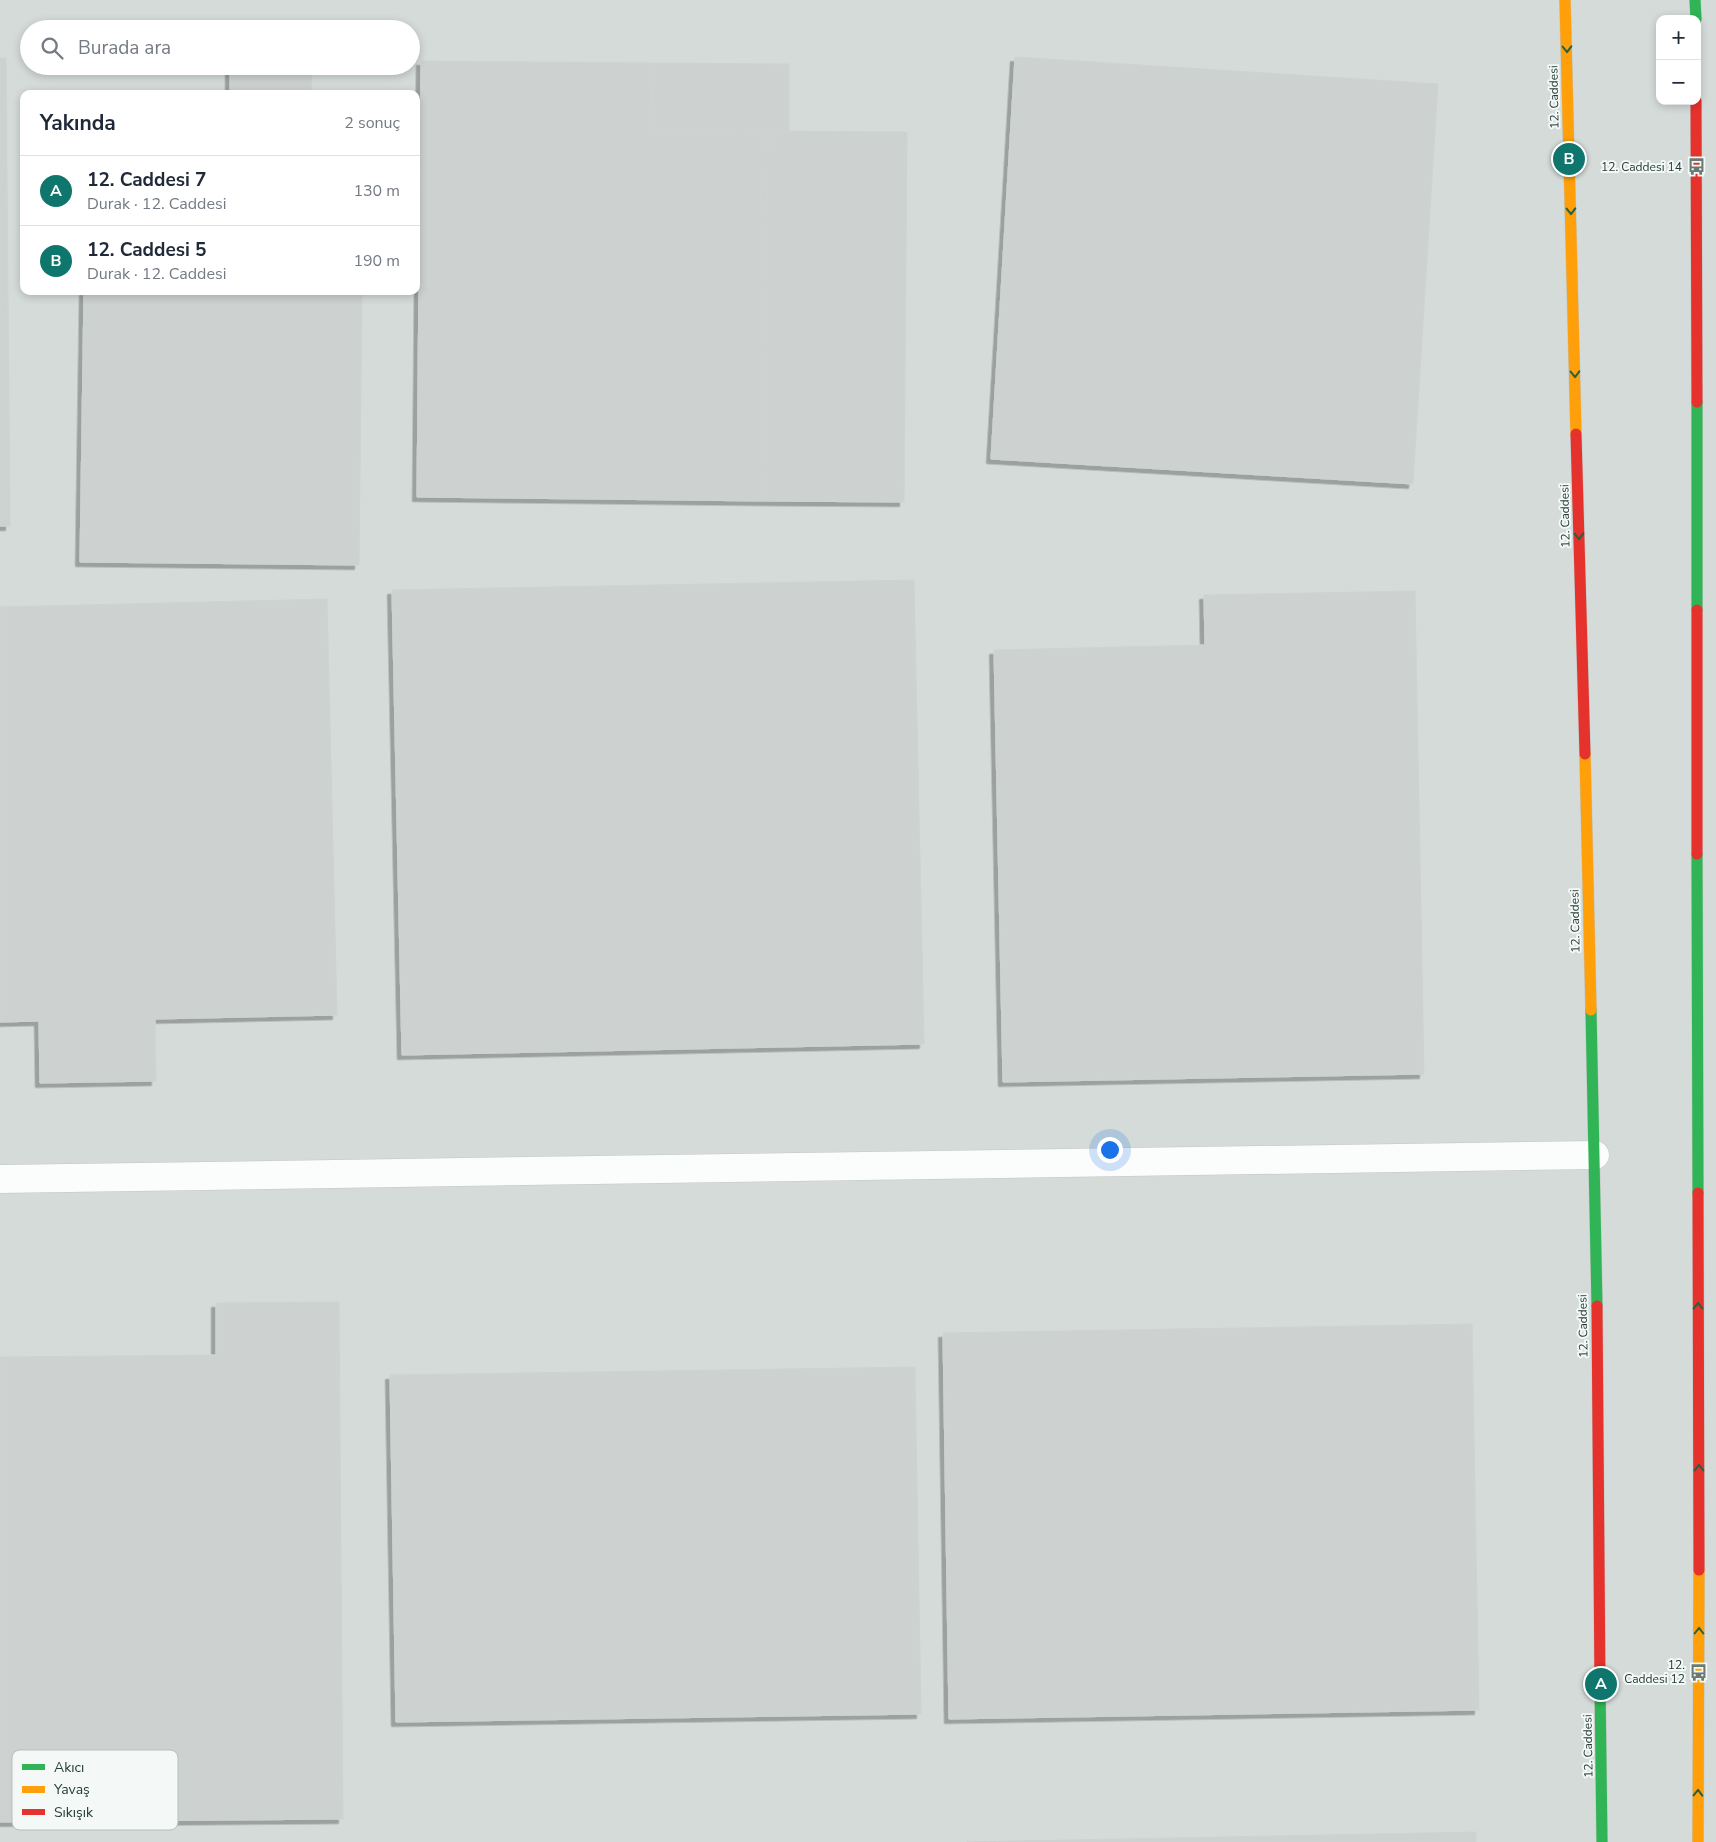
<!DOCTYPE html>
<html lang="tr">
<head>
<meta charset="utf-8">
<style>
	body { margin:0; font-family:"Nunito Sans",sans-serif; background:#f6f6f7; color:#1f2937 }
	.controls { position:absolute; right:15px; top:15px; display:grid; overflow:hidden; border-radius:10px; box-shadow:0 2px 8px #0003 }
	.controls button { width:45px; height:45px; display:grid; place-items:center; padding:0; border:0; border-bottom:1px solid #e0e1e3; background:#fff; color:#1f2937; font:25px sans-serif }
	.you { position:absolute; left:1109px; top:1149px; width:18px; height:18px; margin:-12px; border:4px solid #fff; border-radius:50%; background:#1a73e8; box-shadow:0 0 0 8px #1a73e833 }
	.badge { display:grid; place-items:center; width:32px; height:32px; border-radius:50%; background:#0f766e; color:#fff; font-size:16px; font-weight:700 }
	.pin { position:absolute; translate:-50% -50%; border:2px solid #fff; box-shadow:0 1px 5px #0006 }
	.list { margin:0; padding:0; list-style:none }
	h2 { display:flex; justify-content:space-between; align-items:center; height:65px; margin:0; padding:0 20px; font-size:21px }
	h2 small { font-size:16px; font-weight:400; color:#747a83 }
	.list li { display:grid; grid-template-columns:32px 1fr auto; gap:15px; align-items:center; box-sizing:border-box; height:70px; padding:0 20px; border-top:1px solid #e0e1e3 }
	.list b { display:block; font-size:19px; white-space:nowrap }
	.list p { margin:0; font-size:16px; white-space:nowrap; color:#747a83 }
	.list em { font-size:16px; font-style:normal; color:#747a83 }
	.icon { flex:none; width:28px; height:28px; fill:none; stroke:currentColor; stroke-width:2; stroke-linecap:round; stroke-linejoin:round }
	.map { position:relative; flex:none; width:1716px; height:1842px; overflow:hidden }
	.search { position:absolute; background:#fff; box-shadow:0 2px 8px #0003; left:20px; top:20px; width:400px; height:55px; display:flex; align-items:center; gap:12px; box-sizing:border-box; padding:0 18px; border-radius:28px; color:#747a83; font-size:19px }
	.panel { position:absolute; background:#fff; box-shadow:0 2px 8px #0003; left:20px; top:90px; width:400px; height:205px; border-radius:10px }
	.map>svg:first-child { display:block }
	.built { fill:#d4dbd8; fill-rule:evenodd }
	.building { fill:#cdd2d0; stroke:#cfd3d1; filter:url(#shadow) }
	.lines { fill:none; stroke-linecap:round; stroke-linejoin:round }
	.street-casing { stroke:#c3c7c5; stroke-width:29 }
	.fast-casing { stroke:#c2c8c5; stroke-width:12 }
	.slow-casing { stroke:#c2c8c5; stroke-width:12 }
	.jam-casing { stroke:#c2c8c5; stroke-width:12 }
	.street { stroke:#fbfcfc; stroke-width:28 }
	.fast { stroke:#30b455; stroke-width:11 }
	.slow { stroke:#ff9f0a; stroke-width:11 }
	.jam { stroke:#e5322d; stroke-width:11 }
	.oneway { stroke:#286040 }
	.labels { text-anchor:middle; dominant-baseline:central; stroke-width:4; stroke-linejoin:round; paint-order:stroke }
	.street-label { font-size:12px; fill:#253c37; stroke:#f4f9f7 }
	.poi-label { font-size:12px; fill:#253c37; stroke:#f4f9f7; text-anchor:end }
	.key { fill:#f4f9f7; stroke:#b6c0bd; stroke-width:1 }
	.key-label { font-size:14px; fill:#253c37 }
</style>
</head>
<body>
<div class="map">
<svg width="1716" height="1842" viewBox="0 0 1716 1842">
	<defs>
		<filter id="shadow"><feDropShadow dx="-4.5" dy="4.5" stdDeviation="0" flood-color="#0004"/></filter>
	</defs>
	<rect width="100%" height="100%" fill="#e6eae8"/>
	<path class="built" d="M 0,0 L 1716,0 L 1716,1842 L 0,1842 ZM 1660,19 L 1697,19 L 1697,101 L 1660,101 ZM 29,29 L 411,29 L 411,66 L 29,66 ZM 24,94 L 416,94 L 416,291 L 24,291 Z"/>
	<g class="building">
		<polygon points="1015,57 1438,84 1413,484 991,459"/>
		<polygon points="0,58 6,58 10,526 0,526"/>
		<polygon points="421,61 653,63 652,130 768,131 765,501 417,497"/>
		<polygon points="653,63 789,64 789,131 652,130"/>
		<polygon points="230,66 312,66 311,94 230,94"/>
		<polygon points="768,131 907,132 904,502 765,501"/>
		<polygon points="84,291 362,291 359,565 80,562"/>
		<polygon points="914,580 924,1044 402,1055 392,590"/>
		<polygon points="1415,591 1424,1074 1003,1082 994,650 1205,645 1204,595"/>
		<polygon points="327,599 337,1015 155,1019 156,1081 40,1083 39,1021 0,1022 0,607"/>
		<polygon points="339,1302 343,1819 0,1822 0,1357 216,1355 216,1303"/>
		<polygon points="1472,1324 1479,1710 949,1719 943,1333"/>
		<polygon points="915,1367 921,1714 396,1722 390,1375"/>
		<polygon points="1476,1832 1476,1842 967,1842"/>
	</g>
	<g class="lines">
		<defs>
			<polyline id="street" points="0,1179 1595,1155"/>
			<g id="fast">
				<polyline points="1695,0 1696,19"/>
				<polyline points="1697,402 1697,610"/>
				<polyline points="1697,854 1698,1193"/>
				<polyline points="1591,1010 1597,1306"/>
				<polyline points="1600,1685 1602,1842"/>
			</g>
			<g id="slow">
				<polyline points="1565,0 1576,434"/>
				<polyline points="1585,754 1591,1010"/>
				<polyline points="1698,1842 1699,1570"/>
			</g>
			<g id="jam">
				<polyline points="1696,101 1697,402"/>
				<polyline points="1576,434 1585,754"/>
				<polyline points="1697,610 1697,854"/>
				<polyline points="1698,1193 1699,1570"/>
				<polyline points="1597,1306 1600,1685"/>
			</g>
		</defs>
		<use href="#street" class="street-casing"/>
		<use href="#fast" class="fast-casing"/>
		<use href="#slow" class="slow-casing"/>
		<use href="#jam" class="jam-casing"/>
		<use href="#street" class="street"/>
		<use href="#fast" class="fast"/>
		<use href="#slow" class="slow"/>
		<use href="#jam" class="jam"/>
	</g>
	<defs><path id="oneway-chevron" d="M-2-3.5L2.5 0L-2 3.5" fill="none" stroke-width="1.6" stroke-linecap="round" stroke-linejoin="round" transform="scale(1.25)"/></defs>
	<g class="oneway">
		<use href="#oneway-chevron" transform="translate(1567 49) rotate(89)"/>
		<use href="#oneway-chevron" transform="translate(1571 211) rotate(89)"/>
		<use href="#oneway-chevron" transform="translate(1575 374) rotate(89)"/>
		<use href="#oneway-chevron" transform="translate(1579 536) rotate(89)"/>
		<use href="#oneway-chevron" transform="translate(1698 1306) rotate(-90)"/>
		<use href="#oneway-chevron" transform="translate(1699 1468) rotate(-90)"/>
		<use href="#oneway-chevron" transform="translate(1699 1631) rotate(-90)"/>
		<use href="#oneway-chevron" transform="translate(1698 1793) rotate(-89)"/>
	</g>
	<defs>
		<symbol id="bus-bare" viewBox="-9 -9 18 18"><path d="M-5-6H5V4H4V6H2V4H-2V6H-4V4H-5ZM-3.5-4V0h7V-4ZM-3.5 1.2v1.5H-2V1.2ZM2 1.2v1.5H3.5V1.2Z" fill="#697975" stroke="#f4f9f7" stroke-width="2.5" paint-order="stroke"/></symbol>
	</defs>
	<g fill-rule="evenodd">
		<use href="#bus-bare" x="1684" y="154" width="25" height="25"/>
		<use href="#bus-bare" x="1686" y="1660" width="25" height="25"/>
	</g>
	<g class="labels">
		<g class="street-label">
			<text transform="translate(1554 97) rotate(-91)">12. Caddesi</text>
			<text transform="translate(1565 516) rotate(-91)">12. Caddesi</text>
			<text transform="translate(1575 921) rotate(-91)">12. Caddesi</text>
			<text transform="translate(1583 1326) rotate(-91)">12. Caddesi</text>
			<text transform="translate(1588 1746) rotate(-91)">12. Caddesi</text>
		</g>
		<g class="poi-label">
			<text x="1682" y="167">12. Caddesi 14</text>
			<text x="1685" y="1665">12.<tspan x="1685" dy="14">Caddesi 12</tspan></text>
		</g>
	</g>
	<rect x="12" y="1750" width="166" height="80" rx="8" class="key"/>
	<rect x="22" y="1764" width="23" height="6" fill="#30b455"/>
	<rect x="22" y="1786" width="23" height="7" fill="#ff9f0a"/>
	<rect x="22" y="1809" width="23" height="6" fill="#e5322d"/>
	<g class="key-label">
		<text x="54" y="1772">Akıcı</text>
		<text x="54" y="1794">Yavaş</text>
		<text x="54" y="1817">Sıkışık</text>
	</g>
</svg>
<div class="controls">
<button>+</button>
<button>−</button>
</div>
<div class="you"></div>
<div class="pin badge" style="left:1601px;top:1684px">A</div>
<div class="pin badge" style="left:1569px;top:159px">B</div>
<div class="search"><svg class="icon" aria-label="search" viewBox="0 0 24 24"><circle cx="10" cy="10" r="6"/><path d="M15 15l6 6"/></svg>Burada ara</div>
<section class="panel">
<h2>Yakında<small>2 sonuç</small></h2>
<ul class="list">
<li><span class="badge">A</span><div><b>12. Caddesi 7</b><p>Durak · 12. Caddesi</p></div><em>130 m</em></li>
<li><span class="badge">B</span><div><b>12. Caddesi 5</b><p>Durak · 12. Caddesi</p></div><em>190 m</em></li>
</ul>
</section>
</div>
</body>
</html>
